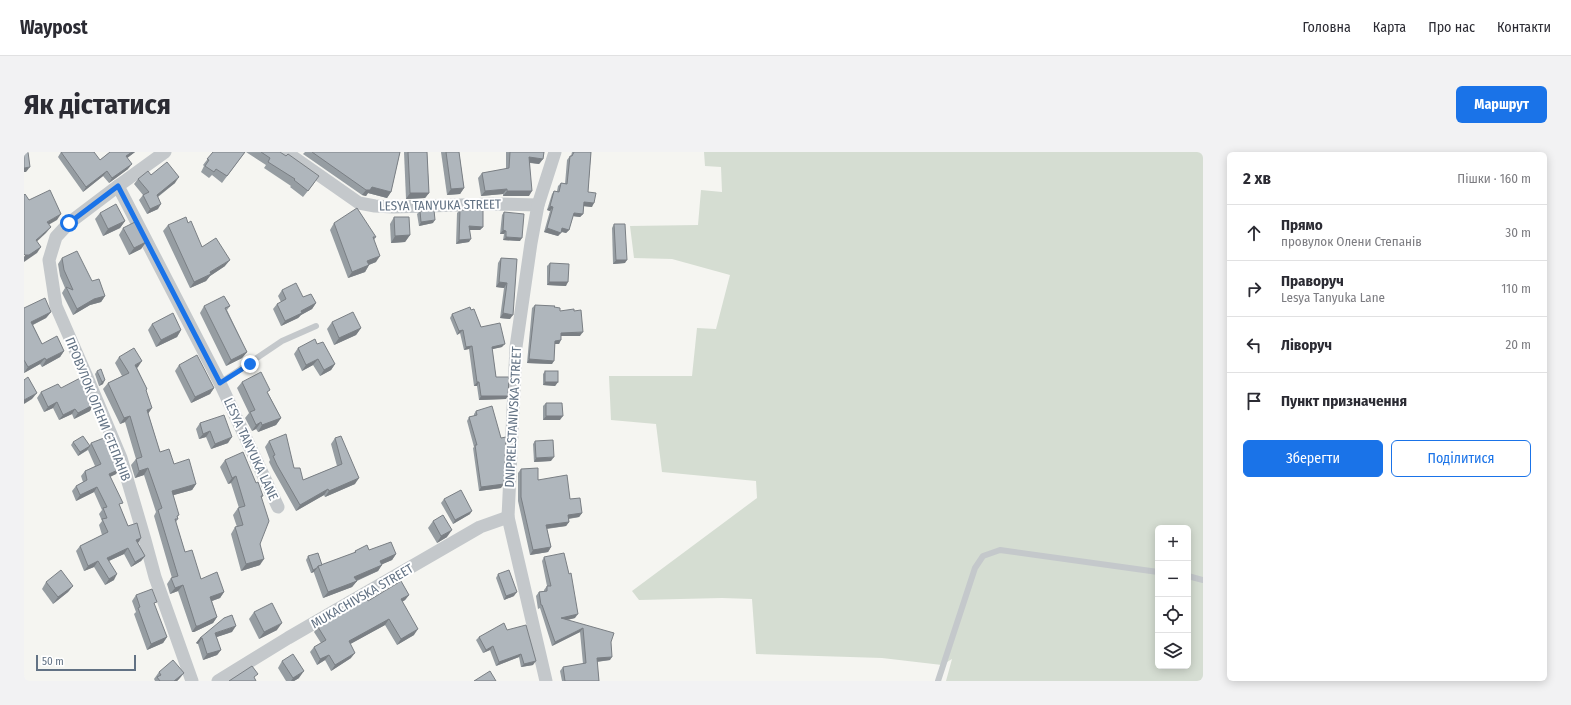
<!DOCTYPE html>
<html lang="uk">
<head>
<meta charset="utf-8">
<style>
	body { margin:0; font-family:"Fira Sans Condensed",sans-serif; background:#f2f2f3; color:#2b2b33 }
	.controls { position:absolute; right:12px; bottom:12px; display:grid; overflow:hidden; border-radius:6px; box-shadow:0 2px 10px #0003 }
	.controls button { width:36px; height:36px; display:grid; place-items:center; padding:0; border:0; border-bottom:1px solid #e1e1e2; background:#fff; color:#2b2b33; font:20px sans-serif }
	.scale { position:absolute; left:12px; bottom:10px; width:100px; box-sizing:border-box; padding-left:4px; border:2px solid #627284; border-top:0; font-size:11px; line-height:14px; white-space:nowrap; color:#627284; -webkit-text-stroke:3px #fff; paint-order:stroke }
	.stop { position:absolute; width:12px; height:12px; margin:-9px; border:3px solid #1a73e8; border-radius:50%; background:#fff }
	.stop.end { background:#1a73e8; border-color:#fff; box-shadow:0 1px 4px #0008 }
	.list { margin:0; padding:0; list-style:none }
	h2 { display:flex; justify-content:space-between; align-items:center; height:52px; margin:0; padding:0 16px; font-size:17px }
	h2 small { font-size:13px; font-weight:400; color:#7c7c81 }
	.list li { display:grid; grid-template-columns:26px 1fr auto; gap:12px; align-items:center; box-sizing:border-box; height:56px; padding:0 16px; border-top:1px solid #e1e1e2 }
	.list b { display:block; font-size:15px; white-space:nowrap }
	.list p { margin:0; font-size:13px; white-space:nowrap; color:#7c7c81 }
	.list em { font-size:13px; font-style:normal; color:#7c7c81 }
	.actions { display:flex; gap:8px; padding:12px 16px }
	.actions a { flex:1; padding:9px 0; border:1px solid #1a73e8; border-radius:6px; text-align:center; font-size:14px; color:#1a73e8 }
	.actions .main { background:#1a73e8; color:#fff }
	.icon { flex:none; width:22px; height:22px; fill:none; stroke:currentColor; stroke-width:2; stroke-linecap:round; stroke-linejoin:round }
	.map { position:relative; flex:none; width:1179px; height:529px; overflow:hidden; border-radius:6px }
	header { display:flex; align-items:center; gap:24px; box-sizing:border-box; height:56px; padding:0 20px; background:#fff; border-bottom:1px solid #e1e1e2 }
	header strong { font-size:19px }
	nav { display:flex; gap:22px; margin-inline-start:auto; font-size:14px }
	.intro { display:flex; align-items:center; justify-content:space-between; box-sizing:border-box; height:96px; padding:0 24px }
	h1 { margin:0; font-size:28px }
	.button { padding:10px 18px; border-radius:6px; background:#1a73e8; color:#fff; font-size:14px; font-weight:700 }
	main { display:flex; gap:24px; padding:0 24px }
	aside { flex:1; background:#fff; border-radius:6px; box-shadow:0 2px 10px #0003 }
	.map>svg:first-child { display:block }
	.green { fill:#d5ddd2; fill-rule:evenodd }
	.lines { fill:none; stroke-linecap:round; stroke-linejoin:round }
	.lane { stroke:#c4c8cb; stroke-width:6 }
	.street { stroke:#c4c8cb; stroke-width:13 }
	.wall { fill:#969da2 }
	.shaded-wall { fill:#7a7f84 }
	.building { fill:#afb6bc; stroke:#7a7f84 }
	.route { stroke:#1a73e8; stroke-width:5 }
	.labels { text-anchor:middle; dominant-baseline:central; stroke-width:4; stroke-linejoin:round; paint-order:stroke }
	.street-label { font-size:13px; fill:#627284; stroke:#fff }
</style>
</head>
<body>
<header>
<strong>Waypost</strong>
<nav><a>Головна</a><a>Карта</a><a>Про нас</a><a>Контакти</a></nav>
</header>
<div class="intro"><h1>Як дістатися</h1><a class="button">Маршрут</a></div>
<main>
<div class="map">
<svg width="1179" height="529" viewBox="0 0 1179 529">
	<rect width="100%" height="100%" fill="#f5f5f1"/>
	<path class="green" d="M 680,0 L 1179,0 L 1179,529 L 922,529 L 928,507 L 918,513 L 858,506 L 732,502 L 728,447 L 698,446 L 615,448 L 608,439 L 733,346 L 732,329 L 638,320 L 632,272 L 587,268 L 585,224 L 668,224 L 673,176 L 692,177 L 706,123 L 648,107 L 610,106 L 606,74 L 674,73 L 677,38 L 698,40 L 697,15 L 681,14 ZM 1134,376 L 1164,376 L 1164,514 L 1134,514 Z"/>
	<g class="lines">
		<g class="lane">
			<polyline points="196,231 258,189 292,174"/>
			<polyline points="1164,424 1179,428"/>
			<polyline points="914,529 951,416 959,404 976,398 1134,420"/>
		</g>
		<g class="street">
			<polyline points="141,0 94,34 196,231 254,355"/>
			<polyline points="262,0 335,51 351,54 369,55 471,52 514,53"/>
			<polyline points="94,34 45,71 32,85 25,108 32,154 63,225 97,306 121,388 131,425 168,529"/>
			<polyline points="194,529 264,486 456,375 484,365"/>
			<polyline points="522,529 484,365 492,195 507,91 514,53 531,0"/>
		</g>
	</g>
	<g class="wall">
		<polygon points="37,0 76,8 86,0 111,0 103,6 104,17 85,31 79,24 59,40 34,5"/>
		<polygon points="189,0 221,0 198,31 188,23 185,26 177,20 180,14 179,13"/>
		<polygon points="222,0 256,0 291,30 279,45 266,35 267,34 240,16 242,13"/>
		<polygon points="281,0 376,0 367,40 363,46 344,41 342,44 338,43 279,2"/>
		<polygon points="380,0 403,0 405,41 401,46 382,47"/>
		<polygon points="417,0 435,0 440,36 436,42 423,43"/>
		<polygon points="482,0 520,0 519,7 515,12 506,11 505,44 479,44 479,42 457,44 454,26 458,21 482,17"/>
		<polygon points="548,0 567,0 564,40 568,55 560,54 559,62 556,65 549,64 545,78 542,81 537,80 534,84 520,80 526,59 523,58 528,42 530,39 533,39 534,34 537,31 541,32 543,8 546,4 547,4"/>
		<polygon points="127,23 151,31 134,45 134,57 123,62 115,48 119,43 110,32 114,27"/>
		<polygon points="436,58 459,75 456,78 446,78 445,90 432,92 433,61"/>
		<polygon points="396,59 409,71 395,74 393,62"/>
		<polygon points="480,60 496,89 479,88 480,82 476,82 478,63"/>
		<polygon points="76,61 101,69 96,76 79,84 71,67"/>
		<polygon points="370,65 386,83 381,90 367,91 366,72"/>
		<polygon points="164,71 178,95 201,114 186,124 182,129 166,136 139,79 144,73"/>
		<polygon points="310,71 352,85 350,88 352,110 345,113 341,120 324,126 306,78"/>
		<polygon points="590,72 601,111 589,112 588,76"/>
		<polygon points="99,76 122,90 117,97 105,103 95,83"/>
		<polygon points="38,106 68,129 81,144 77,150 66,153 49,163 38,141 41,136 36,124 34,112"/>
		<polygon points="477,106 493,107 486,167 476,166 480,136 472,135 474,111"/>
		<polygon points="526,111 542,134 523,133 523,114"/>
		<polygon points="258,138 279,145 292,151 288,157 277,163 274,166 257,174 249,157 253,152 257,150 254,144"/>
		<polygon points="511,153 530,155 536,159 556,184 537,184 535,192 531,192 528,212 503,211 508,156"/>
		<polygon points="180,154 206,154 203,158 223,200 218,206 202,214 176,161"/>
		<polygon points="0,156 27,160 22,166 9,173 18,192 40,199 36,205 18,215 16,212 0,221"/>
		<polygon points="447,158 457,175 478,195 468,197 472,225 482,247 455,248 453,234 450,234 445,197 440,198 436,181 433,183 426,166 428,162"/>
		<polygon points="308,170 337,176 332,183 310,193 303,177"/>
		<polygon points="128,172 157,178 153,185 132,195 124,178"/>
		<polygon points="293,192 311,212 307,218 296,224 289,213 278,219 270,202 274,196"/>
		<polygon points="95,205 114,215 113,216 123,237 122,239 124,261 136,300 150,312 172,332 168,338 149,343 154,367 152,370 161,400 177,427 200,440 196,446 188,449 193,465 189,471 170,480 168,480 154,439 146,442 143,432 147,426 148,426 130,364 132,360 120,323 111,326 107,313 112,307 101,270 96,272 79,237 84,231 98,224 91,211"/>
		<polygon points="155,213 190,236 186,242 167,251 151,219"/>
		<polygon points="73,219 79,232 75,234 71,222"/>
		<polygon points="521,219 534,230 531,234 519,233 519,222"/>
		<polygon points="218,230 244,241 257,266 252,273 234,280 232,277 228,279 221,266 225,261 213,236"/>
		<polygon points="37,236 62,239 69,253 66,259 50,267 48,262 35,268 29,256 20,260 13,246 17,240"/>
		<polygon points="522,251 536,268 519,268 519,254"/>
		<polygon points="452,259 477,336 455,339 449,296 450,295 443,269 445,265 450,264 450,262"/>
		<polygon points="176,271 204,291 187,297 182,285 175,287 172,277"/>
		<polygon points="311,286 331,332 301,345 300,343 272,359 249,318 245,310 246,308 241,295 245,289 279,328 313,314 307,292"/>
		<polygon points="511,289 527,309 510,310 509,292"/>
		<polygon points="49,290 65,294 67,291 87,298 92,322 86,325 96,355 104,374 117,386 114,391 121,404 117,409 107,415 100,402 85,409 90,428 81,433 70,415 60,419 52,399 56,394 78,383 75,373 78,369 75,362 78,358 70,340 52,349 48,339 52,334 59,330 57,324 61,319 71,314 64,298 54,304 47,293"/>
		<polygon points="201,308 239,344 237,346 236,413 217,419 207,382 211,375 213,375 209,363 214,356 215,356 207,331 204,332 196,315"/>
		<polygon points="497,317 546,347 558,361 555,365 545,367 545,370 542,374 523,377 527,395 524,400 506,403 494,349 494,321"/>
		<polygon points="420,347 446,362 429,372 417,351"/>
		<polygon points="409,369 423,385 413,391 404,376"/>
		<polygon points="345,398 372,402 368,408 358,412 354,419 333,429 328,435 299,446 290,421 290,420 287,421 282,408 284,404 298,413 330,401 331,399"/>
		<polygon points="520,405 551,466 543,468 587,490 586,508 573,510 575,529 538,529 536,519 539,515 559,512 556,480 528,494 516,456 514,457 512,444 515,440 520,439 520,438 523,434 518,409"/>
		<polygon points="474,422 490,444 480,448 472,426"/>
		<polygon points="22,430 49,434 44,440 29,452 18,437"/>
		<polygon points="112,443 143,485 139,491 123,498 110,462 112,460 108,449"/>
		<polygon points="385,443 381,448 378,450 390,483 373,493 361,473 326,492 327,506 307,519 301,508 293,513 286,500 290,495 297,491 290,480 294,475 344,449"/>
		<polygon points="230,460 253,478 235,487 225,467"/>
		<polygon points="483,478 509,513 497,515 495,505 472,514 466,498 459,501 452,488 455,485"/>
		<polygon points="208,480 192,485 197,498 193,503 179,508 174,492 172,491 176,486"/>
		<polygon points="258,509 275,526 270,529 262,529 254,516"/>
		<polygon points="135,520 160,521 155,527 153,529 131,529 130,527"/>
	</g>
	<g class="shaded-wall">
		<polygon points="108,0 111,0 98,10 102,4"/>
		<polygon points="505,5 519,7 515,12 502,10"/>
		<polygon points="108,12 104,17 85,31 88,26"/>
		<polygon points="6,15 2,20 0,20 0,16"/>
		<polygon points="83,19 79,24 59,40 62,35"/>
		<polygon points="155,25 151,31 129,48 133,43"/>
		<polygon points="348,35 367,40 363,46 344,41 342,44 338,43 342,38"/>
		<polygon points="440,36 436,42 423,43 427,37"/>
		<polygon points="483,37 479,42 457,44 461,39"/>
		<polygon points="483,39 508,39 505,44 479,44"/>
		<polygon points="386,41 405,41 401,46 382,47"/>
		<polygon points="560,50 570,51 568,55 558,54"/>
		<polygon points="137,52 134,57 123,62 126,57"/>
		<polygon points="526,54 529,55 526,59 523,58"/>
		<polygon points="550,61 559,62 556,65 548,64"/>
		<polygon points="37,62 33,68 19,76 23,70"/>
		<polygon points="411,68 409,71 395,74 397,70"/>
		<polygon points="101,69 96,76 79,84 84,77"/>
		<polygon points="445,74 459,75 456,78 443,78"/>
		<polygon points="27,75 22,81 8,94 12,88"/>
		<polygon points="523,76 537,81 534,84 520,80"/>
		<polygon points="538,76 545,78 542,81 536,79"/>
		<polygon points="479,78 482,79 480,82 476,82"/>
		<polygon points="386,83 381,90 367,91 371,84"/>
		<polygon points="482,85 498,86 496,89 479,88"/>
		<polygon points="447,87 445,90 432,92 435,88"/>
		<polygon points="122,90 117,97 105,103 110,96"/>
		<polygon points="17,95 13,101 0,110 0,105 1,103"/>
		<polygon points="356,104 352,110 339,115 343,109"/>
		<polygon points="206,108 201,114 186,124 182,129 166,136 170,130"/>
		<polygon points="592,108 603,108 601,111 589,112"/>
		<polygon points="345,113 341,120 324,126 328,120"/>
		<polygon points="475,130 483,131 480,136 472,135"/>
		<polygon points="525,130 544,130 542,134 523,133"/>
		<polygon points="81,144 77,150 66,153 49,163 53,157 70,147"/>
		<polygon points="292,151 288,157 277,163 274,166 257,174 261,169 277,159"/>
		<polygon points="27,160 22,166 2,176 7,170"/>
		<polygon points="479,161 489,163 486,167 476,166"/>
		<polygon points="337,176 332,183 310,193 315,186"/>
		<polygon points="157,178 153,185 132,195 137,188"/>
		<polygon points="439,178 436,181 433,183 435,179"/>
		<polygon points="559,180 556,184 534,184 537,181"/>
		<polygon points="537,188 535,192 529,192 531,189"/>
		<polygon points="481,192 478,195 465,198 468,195"/>
		<polygon points="448,194 445,197 440,198 442,195"/>
		<polygon points="40,199 36,205 18,215 22,208"/>
		<polygon points="223,200 218,206 202,214 207,208"/>
		<polygon points="21,206 16,212 0,221 4,215"/>
		<polygon points="294,207 289,213 278,219 282,213"/>
		<polygon points="505,207 530,209 528,212 503,211"/>
		<polygon points="118,209 114,215 107,219 111,213"/>
		<polygon points="311,212 307,218 296,224 300,218"/>
		<polygon points="81,228 79,232 75,234 78,230"/>
		<polygon points="453,230 455,230 453,234 450,234"/>
		<polygon points="521,230 534,230 531,234 519,233"/>
		<polygon points="190,236 186,242 167,251 171,245"/>
		<polygon points="13,241 8,247 0,252 0,248"/>
		<polygon points="457,244 484,244 482,247 455,248"/>
		<polygon points="33,250 29,256 20,260 24,255"/>
		<polygon points="69,253 66,259 50,267 54,261"/>
		<polygon points="128,256 124,262 123,258"/>
		<polygon points="51,257 48,262 35,268 39,263"/>
		<polygon points="106,264 101,270 96,272 100,266"/>
		<polygon points="522,264 539,264 536,268 519,268"/>
		<polygon points="257,266 252,273 234,280 238,273"/>
		<polygon points="237,270 232,277 228,279 232,273"/>
		<polygon points="186,279 182,285 175,287 179,282"/>
		<polygon points="208,285 204,291 187,297 191,292"/>
		<polygon points="66,294 63,298 54,304 56,300"/>
		<polygon points="530,305 527,309 510,310 512,306"/>
		<polygon points="124,316 120,323 111,326 115,319"/>
		<polygon points="96,317 92,322 81,327 85,322"/>
		<polygon points="212,324 207,331 204,332 208,326"/>
		<polygon points="335,326 331,332 301,345 305,339"/>
		<polygon points="172,332 168,338 143,345 148,339"/>
		<polygon points="480,332 477,336 455,339 457,335"/>
		<polygon points="73,335 70,340 52,349 56,343"/>
		<polygon points="304,337 300,343 272,359 276,353"/>
		<polygon points="448,359 446,362 429,372 431,368"/>
		<polygon points="558,361 555,365 541,367 544,363"/>
		<polygon points="545,370 542,374 519,377 522,373"/>
		<polygon points="428,378 423,385 413,391 417,384"/>
		<polygon points="117,386 114,391 112,388"/>
		<polygon points="527,395 524,400 506,403 509,398"/>
		<polygon points="104,396 100,402 80,411 83,406"/>
		<polygon points="372,402 368,408 352,415 356,409"/>
		<polygon points="121,404 117,409 107,415 111,410"/>
		<polygon points="240,407 236,413 217,419 222,412"/>
		<polygon points="74,409 70,415 60,419 64,414"/>
		<polygon points="358,413 354,419 329,430 333,429 328,435 299,446 304,440 330,425"/>
		<polygon points="293,416 290,420 287,421 289,418"/>
		<polygon points="93,422 90,428 81,433 85,427"/>
		<polygon points="159,433 154,439 146,442 151,436"/>
		<polygon points="49,434 44,440 29,452 34,445"/>
		<polygon points="200,440 196,446 182,451 186,445"/>
		<polygon points="493,440 490,444 480,448 482,444"/>
		<polygon points="385,443 381,448 373,453 377,447"/>
		<polygon points="554,462 551,466 534,470 537,466"/>
		<polygon points="193,465 189,471 170,480 168,480 172,474"/>
		<polygon points="365,467 361,473 321,495 325,489"/>
		<polygon points="258,471 253,478 235,487 240,480"/>
		<polygon points="212,474 208,480 187,487 191,481"/>
		<polygon points="559,476 556,480 528,494 531,490"/>
		<polygon points="394,477 390,483 373,493 377,487"/>
		<polygon points="143,485 139,491 123,498 127,492"/>
		<polygon points="176,486 178,486 174,492 172,491"/>
		<polygon points="469,494 466,498 459,501 462,498"/>
		<polygon points="197,498 193,503 179,508 183,502"/>
		<polygon points="331,501 327,506 307,519 311,513"/>
		<polygon points="497,502 495,505 472,514 475,510"/>
		<polygon points="305,503 301,508 293,513 296,507"/>
		<polygon points="588,505 586,508 570,510 573,506"/>
		<polygon points="512,509 509,513 497,515 500,512"/>
		<polygon points="280,519 275,526 270,529 267,529 269,526"/>
		<polygon points="160,521 155,527 153,529 150,529"/>
	</g>
	<g class="building">
		<polygon points="0,0 4,0 6,15 0,16"/>
		<polygon points="37,0 70,0 76,8 86,0 108,0 102,4 108,12 88,26 83,19 62,35"/>
		<polygon points="189,0 221,0 203,24 192,17 190,20 181,14 185,8 183,7"/>
		<polygon points="237,0 256,0 262,4 264,2 295,24 284,39 270,28 271,27 244,10 246,6"/>
		<polygon points="288,0 376,0 367,40 348,35 346,38 342,38"/>
		<polygon points="384,0 403,0 405,41 386,41"/>
		<polygon points="422,0 435,0 440,36 427,37"/>
		<polygon points="486,0 520,0 519,7 505,5 508,39 483,39 483,37 461,39 458,21 485,16"/>
		<polygon points="550,0 567,0 564,40 572,41 570,51 560,50 559,62 550,61 545,78 538,76 537,81 523,76 529,55 526,54 530,39 535,40 537,31 543,32 546,4 548,4"/>
		<polygon points="143,10 155,25 133,43 137,52 126,57 119,43 125,40 114,27 124,19 127,23"/>
		<polygon points="26,38 37,62 23,70 27,75 12,88 17,95 5,103 1,103 0,102 0,43 1,42 5,48"/>
		<polygon points="92,52 101,69 84,77 76,61"/>
		<polygon points="333,56 352,85 349,85 356,104 343,109 345,113 328,120 310,71"/>
		<polygon points="410,58 411,68 397,70 396,59"/>
		<polygon points="436,58 459,58 459,75 445,74 447,87 435,88"/>
		<polygon points="480,60 500,62 498,86 482,85 482,79 479,78"/>
		<polygon points="162,65 164,71 167,69 178,95 192,86 206,108 186,120 187,122 170,130 144,73"/>
		<polygon points="370,65 385,65 386,83 371,84"/>
		<polygon points="111,70 122,90 110,96 99,76"/>
		<polygon points="590,72 601,72 603,108 592,108"/>
		<polygon points="53,99 68,129 75,127 81,144 70,147 53,157 42,135 49,138 40,118 38,106"/>
		<polygon points="477,106 493,107 489,163 479,161 483,131 475,130"/>
		<polygon points="526,111 545,112 544,130 525,130"/>
		<polygon points="272,131 279,145 287,142 292,151 277,159 278,161 261,169 253,152 262,147 258,138"/>
		<polygon points="200,144 206,154 201,156 223,200 207,208 180,154"/>
		<polygon points="21,146 27,160 7,170 18,192 33,184 40,199 22,208 21,206 4,215 0,208 0,156"/>
		<polygon points="511,153 531,154 530,155 536,156 536,159 550,157 550,159 557,158 559,180 537,181 537,188 531,189 530,209 505,207"/>
		<polygon points="446,155 447,158 450,157 457,175 476,171 481,192 468,195 472,225 485,225 484,244 457,244 455,230 453,230 448,194 442,195 439,178 435,179 428,162"/>
		<polygon points="329,160 337,176 315,186 308,170"/>
		<polygon points="149,161 157,178 137,188 128,172"/>
		<polygon points="291,187 293,192 299,190 311,212 300,218 294,207 282,213 274,196"/>
		<polygon points="110,196 118,209 111,213 123,237 122,238 128,256 123,258 136,300 145,297 150,312 165,307 172,332 148,339 155,363 153,364 154,367 151,367 161,400 168,398 177,427 193,420 200,440 186,445 193,465 174,474 172,474 159,433 151,436 147,426 154,424 134,358 138,356 124,316 115,319 112,307 118,305 106,264 100,266 84,231 105,221 95,205"/>
		<polygon points="173,203 190,236 171,245 155,213"/>
		<polygon points="77,217 81,228 78,230 73,219"/>
		<rect x="521" y="219" width="13" height="11"/>
		<polygon points="237,220 246,238 243,240 257,266 238,273 237,270 232,273 226,260 231,258 218,230"/>
		<polygon points="60,224 65,236 62,237 69,253 54,261 51,257 39,263 33,250 24,255 17,240 34,232 37,236"/>
		<polygon points="4,225 13,241 0,248 0,228"/>
		<polygon points="522,251 538,251 539,264 522,264"/>
		<polygon points="468,254 477,286 482,285 480,332 457,335 451,293 453,293 445,265 453,263 452,259"/>
		<polygon points="200,263 208,285 191,292 186,279 179,282 176,271"/>
		<polygon points="262,282 270,316 276,316 279,328 318,312 311,286 317,284 335,326 305,339 304,337 276,353 253,313 249,304 251,303 245,289"/>
		<polygon points="59,284 66,294 56,300 49,290"/>
		<polygon points="85,284 89,294 86,295 96,317 85,322 99,351 95,352 104,374 113,371 117,386 112,388 121,404 111,410 104,396 83,406 93,422 85,427 74,409 64,414 56,394 84,380 78,367 83,366 79,356 83,355 73,335 56,343 52,334 63,328 61,319 77,312 67,291"/>
		<polygon points="529,288 530,305 512,306 511,289"/>
		<polygon points="219,300 232,331 234,330 239,344 237,344 245,369 236,392 240,407 222,412 211,375 219,373 214,356 221,354 212,324 208,326 201,308"/>
		<polygon points="514,316 514,328 543,323 546,347 556,346 558,361 544,363 545,370 522,373 527,395 509,398 497,345 497,317"/>
		<polygon points="437,338 448,359 431,368 420,347"/>
		<polygon points="419,363 428,378 417,384 409,369"/>
		<polygon points="367,390 372,402 356,409 358,413 330,425 333,429 304,440 294,414 332,400 331,399 343,393 345,398"/>
		<polygon points="294,401 298,413 294,414 293,416 289,418 284,404"/>
		<polygon points="540,401 545,422 547,421 554,462 537,466 590,481 587,490 588,505 573,506 575,529 541,529 539,515 562,511 559,476 531,490 518,453 517,453 515,440 523,439 523,434 527,434 520,405"/>
		<polygon points="37,418 49,434 34,445 22,430"/>
		<polygon points="485,418 493,440 482,444 474,422"/>
		<polygon points="377,429 385,443 377,447 394,477 377,487 365,467 325,489 331,501 311,513 305,503 296,507 290,495 302,488 294,475 343,447 344,449"/>
		<polygon points="128,437 133,450 130,451 143,485 127,492 114,456 116,455 112,443"/>
		<polygon points="248,451 258,471 240,480 230,460"/>
		<polygon points="208,463 212,474 191,481 197,498 183,502 178,486 176,486 200,466"/>
		<polygon points="480,471 483,478 502,473 512,509 500,512 497,502 475,510 469,494 462,498 455,485"/>
		<polygon points="269,502 280,519 269,526 258,509"/>
		<polygon points="149,508 160,521 150,529 136,529 133,525 137,523 135,520"/>
		<polygon points="228,514 234,522 230,525 232,529 205,529"/>
		<polygon points="466,519 472,529 450,529"/>
	</g>
	<g class="lines">
		<polyline class="route" points="45,71 94,34 196,231 226,212"/>
	</g>
	<g class="labels">
		<g class="street-label">
			<text transform="translate(416 53) rotate(-1)">LESYA TANYUKA STREET</text>
			<text transform="translate(74 257) rotate(68)">ПРОВУЛОК ОЛЕНИ СТЕПАНІВ</text>
			<text transform="translate(489 265) rotate(-87)">DNIPRELSTANIVSKA STREET</text>
			<text transform="translate(227 297) rotate(65)">LESYA TANYUKA LANE</text>
			<text transform="translate(338 444) rotate(-30)">MUKACHIVSKA STREET</text>
		</g>
	</g>
</svg>
<div class="controls">
<button>+</button>
<button>−</button>
<button><svg class="icon" aria-label="locate" viewBox="0 0 24 24"><circle cx="12" cy="12" r="6"/><path d="M12 2v4M12 18v4M2 12h4M18 12h4"/></svg></button>
<button><svg class="icon" aria-label="layers" viewBox="0 0 24 24"><path d="M12 4l9 5-9 5-9-5zM3 14l9 5 9-5"/></svg></button>
</div>
<div class="scale">50 m</div>
<div class="stop" style="left:45px;top:71px"></div>
<div class="stop end" style="left:226px;top:212px"></div>
</div>
<aside>
<h2>2 хв<small>Пішки · 160 m</small></h2>
<ul class="list">
<li><svg class="icon" aria-label="ahead" viewBox="0 0 24 24"><path d="M12 20V5M6 11l6-6 6 6"/></svg><div><b>Прямо</b><p>провулок Олени Степанів</p></div><em>30 m</em></li>
<li><svg class="icon" aria-label="right" viewBox="0 0 24 24"><path d="M7 20v-9h11M14 6l5 5-5 5"/></svg><div><b>Праворуч</b><p>Lesya Tanyuka Lane</p></div><em>110 m</em></li>
<li><svg class="icon" aria-label="left" viewBox="0 0 24 24"><path d="M17 20v-9H6M10 6l-5 5 5 5"/></svg><div><b>Ліворуч</b></div><em>20 m</em></li>
<li><svg class="icon" aria-label="arrive" viewBox="0 0 24 24"><path d="M6 21V4h12l-3 4 3 4H6"/></svg><div><b>Пункт призначення</b></div></li>
</ul>
<div class="actions"><a class="main">Зберегти</a><a>Поділитися</a></div>
</aside>
</main>
</body>
</html>
